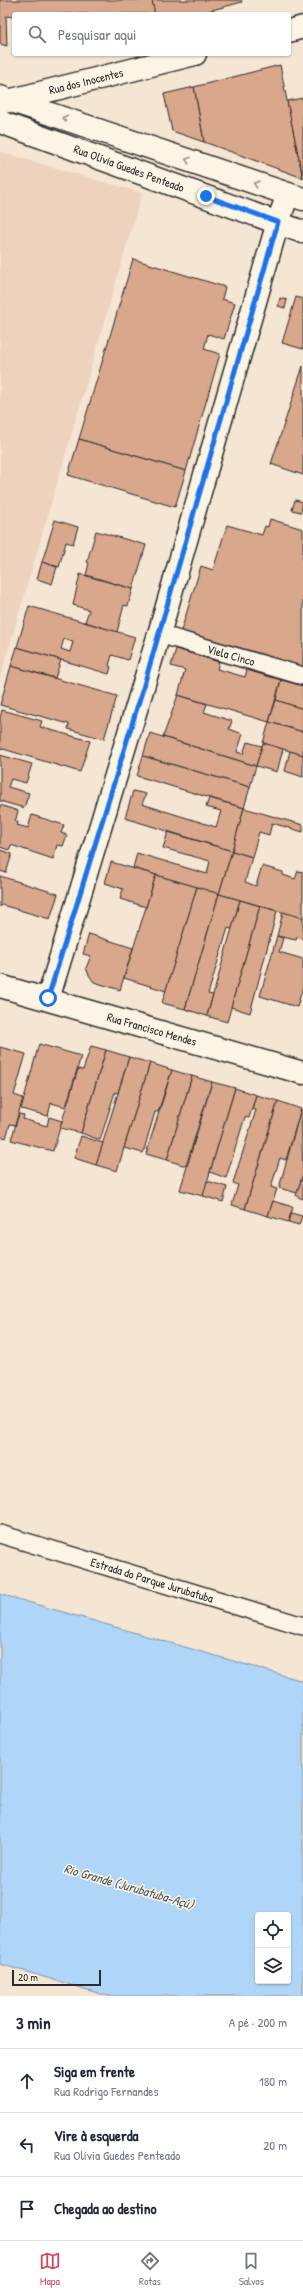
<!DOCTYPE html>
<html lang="pt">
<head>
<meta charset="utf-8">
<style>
	body { margin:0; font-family:"Patrick Hand",sans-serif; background:#f2f2f3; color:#1f2937 }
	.controls { position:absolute; right:12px; bottom:12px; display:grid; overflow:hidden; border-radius:4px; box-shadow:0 1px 3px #0004 }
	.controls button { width:36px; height:36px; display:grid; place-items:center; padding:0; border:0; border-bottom:1px solid #e0e1e3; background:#fff; color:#1f2937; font:20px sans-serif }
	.scale { position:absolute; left:12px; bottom:10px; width:89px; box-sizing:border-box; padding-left:4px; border:2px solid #2b2b2b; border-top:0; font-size:11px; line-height:14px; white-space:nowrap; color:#2b2b2b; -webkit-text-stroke:3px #fcf5e5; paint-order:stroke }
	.stop { position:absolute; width:12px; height:12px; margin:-9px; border:3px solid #1a73e8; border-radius:50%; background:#fff }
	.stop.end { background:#1a73e8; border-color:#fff; box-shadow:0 1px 4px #0008 }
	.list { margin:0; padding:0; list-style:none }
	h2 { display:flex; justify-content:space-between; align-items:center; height:52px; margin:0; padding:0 16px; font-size:17px }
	h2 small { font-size:13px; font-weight:400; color:#747a83 }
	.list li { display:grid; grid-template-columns:26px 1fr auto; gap:12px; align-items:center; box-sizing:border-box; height:64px; padding:0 16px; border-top:1px solid #e0e1e3 }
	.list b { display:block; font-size:15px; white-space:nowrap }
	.list p { margin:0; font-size:13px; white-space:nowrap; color:#747a83 }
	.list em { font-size:13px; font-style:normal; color:#747a83 }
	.icon { flex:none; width:22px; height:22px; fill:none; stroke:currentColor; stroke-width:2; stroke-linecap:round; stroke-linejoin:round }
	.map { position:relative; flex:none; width:303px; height:1996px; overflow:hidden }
	.search { position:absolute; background:#fff; box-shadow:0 1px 3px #0004; left:12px; right:12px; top:12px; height:44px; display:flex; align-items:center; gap:10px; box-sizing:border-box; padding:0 14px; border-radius:4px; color:#747a83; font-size:15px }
	.sheet { height:244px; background:#fff }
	nav { display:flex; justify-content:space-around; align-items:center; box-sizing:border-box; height:56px; border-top:1px solid #e0e1e3; background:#fff; font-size:11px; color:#747a83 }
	nav a { display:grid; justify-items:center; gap:2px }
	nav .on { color:#d1495b }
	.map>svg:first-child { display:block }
	.built { fill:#edd2bd }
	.water { fill:#afd6f9; stroke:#7a92a7; fill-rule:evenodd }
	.building { fill:#d9a78b; stroke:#2b2b2b; fill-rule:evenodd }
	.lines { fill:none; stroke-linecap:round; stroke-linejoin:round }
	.lane-casing { stroke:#2b2b2b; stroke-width:20 }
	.street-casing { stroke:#2b2b2b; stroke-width:25 }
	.secondary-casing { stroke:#2b2b2b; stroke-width:25 }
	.lane { stroke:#fcf5e5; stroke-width:17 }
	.street { stroke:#fcf5e5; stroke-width:22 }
	.secondary { stroke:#fcf5e5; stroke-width:22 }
	.oneway { stroke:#949088 }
	.route { stroke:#1a73e8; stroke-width:5 }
	.labels { text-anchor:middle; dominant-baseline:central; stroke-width:3; stroke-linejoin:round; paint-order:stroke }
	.street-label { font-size:12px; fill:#2b2b2b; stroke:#fcf5e5 }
	.water-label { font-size:13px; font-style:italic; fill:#4c565e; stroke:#fcf5e5 }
</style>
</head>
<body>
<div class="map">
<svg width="303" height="1996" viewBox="0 0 303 1996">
	<rect width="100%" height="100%" fill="#f5e5d3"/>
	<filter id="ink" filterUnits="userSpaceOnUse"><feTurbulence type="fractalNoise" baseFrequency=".025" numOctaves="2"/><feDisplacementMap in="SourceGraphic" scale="8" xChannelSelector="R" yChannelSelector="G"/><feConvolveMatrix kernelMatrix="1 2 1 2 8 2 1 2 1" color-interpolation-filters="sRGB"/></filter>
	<g filter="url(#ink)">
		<polygon class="built" points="0,152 142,193 0,678"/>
		<path class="water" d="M 0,1594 L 303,1681 L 303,1996 L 108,1996 L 0,1964 ZM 258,1915 L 288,1915 L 288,1981 L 258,1981 Z"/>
		<g class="building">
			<polygon points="0,0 152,0 155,14 14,14 14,17 6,16 7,46 0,44"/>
			<polygon points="152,0 241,0 242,2 197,14 155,14"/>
			<polygon points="280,65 287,101 303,178 204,142 194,87"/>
			<polygon points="194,87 204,142 172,131 164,94"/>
			<polygon points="303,98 303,178 287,101"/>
			<polygon points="133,259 225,287 222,299 235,303 224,339 208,334 204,349 220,354 186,471 79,439"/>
			<polygon points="296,297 303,299 303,349 282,343"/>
			<polygon points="280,298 287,300 285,308 278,306"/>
			<polygon points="303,366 303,475 271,464"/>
			<polygon points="79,439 186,471 175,507 68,475"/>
			<polygon points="295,500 303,502 301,512 292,510"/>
			<polygon points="270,519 303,529 303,667 181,631 201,566 213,570 227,525 262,535 265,526 268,527"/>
			<polygon points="55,520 78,527 73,544 66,542 59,567 42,562"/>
			<polygon points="96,531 146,545 133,589 86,575 89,563 87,562"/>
			<polygon points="42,562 57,567 52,584 37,579"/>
			<polygon points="80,574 133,589 128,606 124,605 117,632 85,622 89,610 73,605"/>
			<path d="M 29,606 L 135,637 L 128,660 L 112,655 L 109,666 L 111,667 L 109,674 L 17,647 ZM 64,639 L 73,642 L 70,652 L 61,649 Z"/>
			<polygon points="17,647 61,660 55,678 11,666"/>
			<polygon points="176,649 219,662 217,669 245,677 247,670 281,680 269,722 178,695 185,670 171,666"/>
			<polygon points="11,666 117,696 104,739 68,729 69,724 0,705"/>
			<polygon points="281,680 303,686 303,709 276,700"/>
			<polygon points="178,695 207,704 204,712 232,721 229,729 243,734 237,752 243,754 247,742 262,746 256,766 163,737"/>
			<polygon points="276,700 303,709 303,732 269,722"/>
			<polygon points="2,710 42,721 40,727 90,741 80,772 0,748 0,718"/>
			<polygon points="269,722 303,732 303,755 263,743"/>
			<polygon points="150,733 256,766 250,787 143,756"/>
			<polygon points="263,743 283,749 277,772 256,766"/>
			<polygon points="290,751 303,755 303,777 285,771"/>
			<polygon points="0,755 32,764 26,783 11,779 8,787 29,793 24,808 0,801"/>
			<polygon points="143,756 250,787 244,808 137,776"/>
			<polygon points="133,791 146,794 142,804 216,827 221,811 206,807 209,798 244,808 232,851 125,818"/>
			<polygon points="0,805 18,811 15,822 18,822 17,825 28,828 32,815 64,825 61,833 67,835 63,846 57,845 53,859 11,845 9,850 0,847"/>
			<polygon points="244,808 303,825 303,832 272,823 269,835 259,832 252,857 232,851"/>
			<polygon points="168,832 232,851 219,894 133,868 137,853 207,874 210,861 163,848"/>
			<polygon points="0,850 12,854 6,873 0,871"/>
			<polygon points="232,851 252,857 245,882 256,886 262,866 283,872 283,875 295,879 298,871 303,872 303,918 219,894"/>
			<polygon points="111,862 156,875 146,907 120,899 123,889 105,883"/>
			<polygon points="156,875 197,887 166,991 124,978"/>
			<polygon points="0,876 58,894 50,919 2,905 0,907"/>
			<polygon points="197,887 219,894 185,1009 162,1003"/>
			<polygon points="219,894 240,900 232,929 228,928 208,994 213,995 207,1016 185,1009"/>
			<polygon points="240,900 260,906 227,1022 207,1016"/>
			<polygon points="260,906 277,911 250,1013 231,1007"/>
			<polygon points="283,912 303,918 303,939 297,937 296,940 277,936"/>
			<polygon points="89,934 133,948 120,990 94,982 89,975 86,968 91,956 83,954"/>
			<polygon points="277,936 283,938 279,952 303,959 303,986 297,1007 260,996"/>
			<polygon points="39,1044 81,1056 66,1107 51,1103 48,1116 21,1109"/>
			<polygon points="91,1046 106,1050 81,1133 60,1128 78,1069 83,1070"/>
			<polygon points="0,1047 26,1054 14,1095 23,1098 15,1125 10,1124 6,1138 0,1136"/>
			<polygon points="106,1050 129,1057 118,1093 115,1092 100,1140 81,1133"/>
			<polygon points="129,1057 150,1063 117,1171 96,1165"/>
			<polygon points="150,1063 172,1070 158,1112 155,1112 143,1153 124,1148"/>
			<polygon points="172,1070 192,1076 167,1160 146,1154"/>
			<polygon points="192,1076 212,1082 186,1166 167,1160"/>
			<polygon points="212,1082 235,1088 203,1196 180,1190"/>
			<polygon points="235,1088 256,1095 249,1118 245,1117 226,1178 210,1172"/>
			<polygon points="256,1095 278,1101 245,1209 232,1205 238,1185 233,1183 256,1110 252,1109"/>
			<polygon points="278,1101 301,1109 286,1160 280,1158 271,1187 277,1189 268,1216 245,1209"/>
			<polygon points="301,1109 303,1174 297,1193 279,1188"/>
			<polygon points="19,1114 24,1115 23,1119 47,1126 49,1117 62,1121 53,1151 11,1140"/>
			<polygon points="81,1136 103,1143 96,1165 74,1158"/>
			<polygon points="303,1174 303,1199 296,1196"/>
			<polygon points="207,1181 227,1187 223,1202 203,1196"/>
			<polygon points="273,1201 293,1207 288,1222 268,1216"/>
			<polygon points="291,1213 302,1216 299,1225 288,1222"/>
		</g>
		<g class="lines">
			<defs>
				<g id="lane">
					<polyline points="159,634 303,676"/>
					<polyline points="0,1534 303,1626"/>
				</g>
				<g id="street">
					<polyline points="289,31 303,27"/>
					<polyline points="0,103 195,54"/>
					<polyline points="0,986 303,1073"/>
					<polyline points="48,999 159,634 278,222 288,194"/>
				</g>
				<g id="secondary">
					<polyline points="0,97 303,199"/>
					<polyline points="0,122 303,232"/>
				</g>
			</defs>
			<use href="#lane" class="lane-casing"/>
			<use href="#street" class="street-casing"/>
			<use href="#secondary" class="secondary-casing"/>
			<use href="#lane" class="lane"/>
			<use href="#street" class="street"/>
			<use href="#secondary" class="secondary"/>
		</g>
		<defs><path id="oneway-chevron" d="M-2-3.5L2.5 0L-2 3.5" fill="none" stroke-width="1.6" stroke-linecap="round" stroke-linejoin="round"/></defs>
		<g class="oneway">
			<use href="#oneway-chevron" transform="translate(65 118) rotate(-161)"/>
			<use href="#oneway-chevron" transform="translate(188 160) rotate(-161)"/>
			<use href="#oneway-chevron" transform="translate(256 184) rotate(-161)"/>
		</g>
	</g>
	<g class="lines" filter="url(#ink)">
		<polyline class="route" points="48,998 144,685 278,222 206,196"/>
	</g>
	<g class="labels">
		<g class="street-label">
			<text transform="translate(86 81) rotate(-14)">Rua dos Inocentes</text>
			<text transform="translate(129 168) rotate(20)">Rua Olívia Guedes Penteado</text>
			<text transform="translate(231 655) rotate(16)">Viela Cinco</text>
			<text transform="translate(152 1029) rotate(16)">Rua Francisco Mendes</text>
			<text transform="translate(152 1580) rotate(17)">Estrada do Parque Jurubatuba</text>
		</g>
		<g class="water-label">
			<text transform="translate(129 1886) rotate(16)">Rio Grande (Jurubatuba-Açú)</text>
		</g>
	</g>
</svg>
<div class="controls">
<button><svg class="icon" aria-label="locate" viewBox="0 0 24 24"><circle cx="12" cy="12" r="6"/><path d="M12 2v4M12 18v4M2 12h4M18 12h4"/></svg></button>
<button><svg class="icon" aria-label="layers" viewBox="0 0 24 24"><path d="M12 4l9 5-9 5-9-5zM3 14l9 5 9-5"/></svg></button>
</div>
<div class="scale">20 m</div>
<div class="stop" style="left:48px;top:998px"></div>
<div class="stop end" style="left:206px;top:196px"></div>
<div class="search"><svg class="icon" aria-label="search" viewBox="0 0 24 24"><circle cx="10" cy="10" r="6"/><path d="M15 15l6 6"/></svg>Pesquisar aqui</div>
</div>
<section class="sheet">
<h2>3 min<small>A pé · 200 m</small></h2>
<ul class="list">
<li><svg class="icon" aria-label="ahead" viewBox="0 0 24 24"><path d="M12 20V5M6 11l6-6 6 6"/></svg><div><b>Siga em frente</b><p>Rua Rodrigo Fernandes</p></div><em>180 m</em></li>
<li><svg class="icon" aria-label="left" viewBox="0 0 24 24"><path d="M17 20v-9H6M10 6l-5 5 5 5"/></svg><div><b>Vire à esquerda</b><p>Rua Olívia Guedes Penteado</p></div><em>20 m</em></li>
<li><svg class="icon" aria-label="arrive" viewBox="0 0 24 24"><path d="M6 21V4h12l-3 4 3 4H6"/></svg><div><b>Chegada ao destino</b></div></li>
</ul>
</section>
<nav>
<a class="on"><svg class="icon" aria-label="map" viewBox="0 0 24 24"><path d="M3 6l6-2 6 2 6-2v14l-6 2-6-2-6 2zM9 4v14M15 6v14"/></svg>Mapa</a>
<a><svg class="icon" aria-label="directions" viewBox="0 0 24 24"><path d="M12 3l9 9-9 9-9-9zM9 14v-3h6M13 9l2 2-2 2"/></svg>Rotas</a>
<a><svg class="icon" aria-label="saved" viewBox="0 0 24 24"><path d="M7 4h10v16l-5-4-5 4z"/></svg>Salvos</a>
</nav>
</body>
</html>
